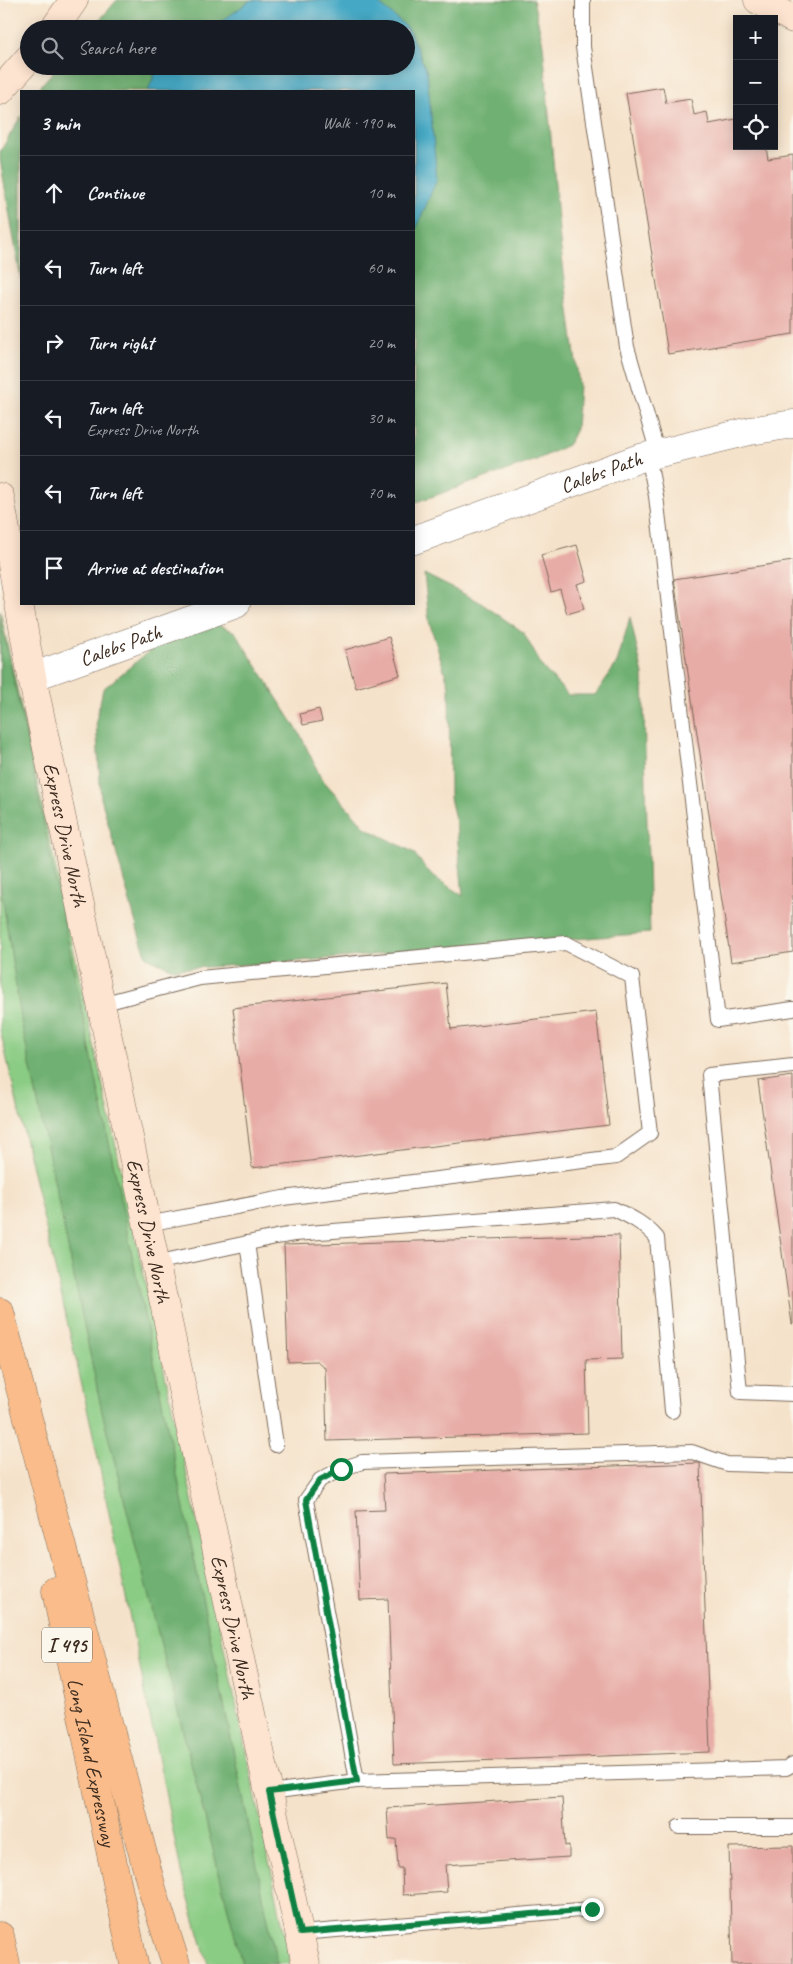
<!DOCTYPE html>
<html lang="en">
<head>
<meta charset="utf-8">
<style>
	body { margin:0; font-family:Caveat,sans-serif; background:#20242c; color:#f1f3f6 }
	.controls { position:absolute; right:15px; top:15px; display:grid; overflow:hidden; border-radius:0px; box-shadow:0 2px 12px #0003 }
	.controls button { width:45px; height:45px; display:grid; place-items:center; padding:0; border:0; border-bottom:1px solid #363941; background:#171b24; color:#f1f3f6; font:25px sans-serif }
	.stop { position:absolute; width:15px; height:15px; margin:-11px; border:4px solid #0b8043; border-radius:50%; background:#fff }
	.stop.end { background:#0b8043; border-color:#fff; box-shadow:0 1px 5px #0008 }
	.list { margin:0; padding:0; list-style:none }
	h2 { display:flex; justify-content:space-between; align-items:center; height:65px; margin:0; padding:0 20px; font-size:21px }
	h2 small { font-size:16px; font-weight:400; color:#9ea1a6 }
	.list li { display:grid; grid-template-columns:32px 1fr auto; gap:15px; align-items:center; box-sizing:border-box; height:75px; padding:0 20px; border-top:1px solid #363941 }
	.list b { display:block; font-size:19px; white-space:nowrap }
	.list p { margin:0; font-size:16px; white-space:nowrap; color:#9ea1a6 }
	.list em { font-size:16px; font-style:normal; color:#9ea1a6 }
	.icon { flex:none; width:28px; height:28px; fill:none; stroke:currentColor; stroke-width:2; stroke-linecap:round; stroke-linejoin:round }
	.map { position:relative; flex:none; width:793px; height:1964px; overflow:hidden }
	.search { position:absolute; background:#171b24; box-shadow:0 2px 12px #0003; left:20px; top:20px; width:395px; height:55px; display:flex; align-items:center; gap:12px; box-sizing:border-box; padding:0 18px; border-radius:28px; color:#9ea1a6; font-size:19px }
	.panel { position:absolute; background:#171b24; box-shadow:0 2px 12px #0003; left:20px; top:90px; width:395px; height:515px; border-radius:0px }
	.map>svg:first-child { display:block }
	.green { fill:#8acc84; stroke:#627b51 }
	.forest { fill:#6fb072; stroke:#556d48 }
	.water { fill:#44a8c4; stroke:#406971 }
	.building { fill:#e7aca6 }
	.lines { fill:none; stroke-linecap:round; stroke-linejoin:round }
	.lane-casing { stroke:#7c6a5a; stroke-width:16 }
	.street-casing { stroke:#7c6a5a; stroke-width:29 }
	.secondary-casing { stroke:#7c6a5a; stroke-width:29 }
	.highway-casing { stroke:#7c6a5a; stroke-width:29 }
	.lane { stroke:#fff; stroke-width:14 }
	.street { stroke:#fff; stroke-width:28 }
	.secondary { stroke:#fde4d0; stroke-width:28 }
	.highway { stroke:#f9bc8a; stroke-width:28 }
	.route { stroke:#0b8043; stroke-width:6 }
	.labels { text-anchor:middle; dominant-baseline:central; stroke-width:5; stroke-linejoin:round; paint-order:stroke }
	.shield { fill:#fbf7ec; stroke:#75685c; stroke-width:1 }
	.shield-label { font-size:20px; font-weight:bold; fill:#3b2a1e }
	.street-label { font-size:21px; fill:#3b2a1e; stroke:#fbf7ec }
</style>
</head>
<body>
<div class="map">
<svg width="793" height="1964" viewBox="0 0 793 1964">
	<rect width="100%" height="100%" fill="#fbf7ec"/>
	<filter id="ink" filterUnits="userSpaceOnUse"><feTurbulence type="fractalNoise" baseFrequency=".02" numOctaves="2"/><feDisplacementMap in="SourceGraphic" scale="10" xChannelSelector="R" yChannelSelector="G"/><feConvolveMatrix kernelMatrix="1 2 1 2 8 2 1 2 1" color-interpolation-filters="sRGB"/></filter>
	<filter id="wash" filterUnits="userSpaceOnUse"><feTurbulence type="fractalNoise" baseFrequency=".0096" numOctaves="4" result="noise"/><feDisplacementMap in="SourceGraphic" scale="20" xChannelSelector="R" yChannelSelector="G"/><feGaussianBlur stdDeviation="1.12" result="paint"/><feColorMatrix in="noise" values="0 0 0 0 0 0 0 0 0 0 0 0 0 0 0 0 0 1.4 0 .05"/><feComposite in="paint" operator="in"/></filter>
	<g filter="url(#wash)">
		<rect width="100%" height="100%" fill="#f5e2ca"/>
		<polygon class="green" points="0,610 216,1610 291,1964 208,1964 182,1876 93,1434 0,1029"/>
		<g class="forest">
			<polygon points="117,0 533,0 543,44 560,242 579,385 576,429 568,445 536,460 414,503 414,91 36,91 58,66 406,66 406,29 92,29"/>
			<polygon points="21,116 21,280 0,159 0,152"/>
			<polygon points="424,574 478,601 523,632 543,668 568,695 595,695 617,663 630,617 643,675 650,933 275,963 173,969 147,957 140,938 101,798 96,721 103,689 164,639 213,622 235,632 300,734 321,778 366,828 413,852 431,875 463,896 456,823 450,798 449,686 429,621"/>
			<polygon points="0,618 26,736 277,1964 242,1964 102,1412 22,1026 0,882"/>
		</g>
		<polygon class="water" points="251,0 375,0 408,28 427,72 437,179 414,234 414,91 148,91 158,66 406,66 406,29 211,29"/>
		<g id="blocks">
			<g class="building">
				<polygon points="663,87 666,103 691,99 694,115 707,112 709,124 736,119 737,146 753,146 754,148 766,146 768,159 793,155 793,334 668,354 626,93"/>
				<polygon points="577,545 587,581 577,584 584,609 567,614 560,589 551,592 541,555"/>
				<polygon points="793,561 793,952 731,962 674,579"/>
				<polygon points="389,637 400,675 356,688 345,650"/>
				<polygon points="319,709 322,721 303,725 300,714"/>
				<polygon points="446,983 451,1029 596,1012 609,1125 252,1168 233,1008"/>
				<polygon points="793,1076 793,1324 792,1324 758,1081"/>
				<polygon points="619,1235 622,1359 586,1360 588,1433 327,1441 325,1368 317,1361 288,1362 284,1245"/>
				<polygon points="700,1463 710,1752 394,1764 388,1599 360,1600 356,1511 385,1510 383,1474"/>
				<polygon points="562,1797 565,1846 569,1845 569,1857 445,1865 447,1892 403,1895 402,1868 398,1868 396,1839 389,1840 387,1808"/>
				<polygon points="793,1846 793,1964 732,1964 729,1847"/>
			</g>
		</g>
	</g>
	<g filter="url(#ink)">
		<use href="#blocks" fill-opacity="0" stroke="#7c6a5a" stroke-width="1"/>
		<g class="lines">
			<defs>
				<g id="lane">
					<polyline points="583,0 583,47 627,347 658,454"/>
					<polyline points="648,456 656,496 718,1020 793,1009"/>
					<polyline points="101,1004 200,978 566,943 632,977 650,1133 616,1157 283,1198 147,1224"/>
					<polyline points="793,1066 709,1075 740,1392 793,1394"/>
					<polyline points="247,1243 276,1445"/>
					<path d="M 155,1263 L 276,1237 L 295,1234 L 614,1209 C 631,1217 645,1224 657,1238 L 672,1411"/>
					<polyline points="357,1781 306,1500 320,1480 341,1469 362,1462 692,1452 727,1464 793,1466"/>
					<polyline points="269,1792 357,1781 786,1768 793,1764"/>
					<polyline points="679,1827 793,1827"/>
					<polyline points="300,1933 592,1909"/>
				</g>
				<g id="street">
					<path id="s1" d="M 414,540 L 640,458 L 750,431 L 793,424"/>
					<path id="s2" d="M 32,677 L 236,604"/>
				</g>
				<g id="secondary">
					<polyline points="758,0 793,19"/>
					<polyline points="54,29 74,0"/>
					<polyline points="0,91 29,58"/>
					<path id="s3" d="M 0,497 L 32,677 L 188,1417 L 306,1964"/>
				</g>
				<g id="highway">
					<polyline points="0,1312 153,1892 176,1964"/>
					<path id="s4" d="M 56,1591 L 134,1964"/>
					<polyline points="0,1936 6,1964"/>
				</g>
			</defs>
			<use href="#lane" class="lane-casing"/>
			<use href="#street" class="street-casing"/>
			<use href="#secondary" class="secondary-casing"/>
			<use href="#highway" class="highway-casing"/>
			<use href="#lane" class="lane"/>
			<use href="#street" class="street"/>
			<use href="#secondary" class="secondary"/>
			<use href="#highway" class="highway"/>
		</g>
	</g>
	<g class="lines" filter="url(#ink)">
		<polyline class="route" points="341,1469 320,1480 306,1500 357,1781 269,1792 300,1933 592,1909"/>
	</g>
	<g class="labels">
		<rect class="shield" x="42" y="1627.5" width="50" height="35" rx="4"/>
		<g class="shield-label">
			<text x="67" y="1645">I 495</text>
		</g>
		<g class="street-label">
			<text stroke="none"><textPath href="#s1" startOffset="199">Calebs Path</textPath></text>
			<text stroke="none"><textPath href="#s2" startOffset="94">Calebs Path</textPath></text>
			<text stroke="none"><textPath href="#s3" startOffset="344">Express Drive North</textPath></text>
			<text stroke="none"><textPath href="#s3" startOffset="749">Express Drive North</textPath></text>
			<text stroke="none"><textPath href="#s3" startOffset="1154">Express Drive North</textPath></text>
			<text stroke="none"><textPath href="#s4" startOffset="175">Long Island Expressway</textPath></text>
		</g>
	</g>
</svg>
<div class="controls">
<button>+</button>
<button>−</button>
<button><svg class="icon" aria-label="locate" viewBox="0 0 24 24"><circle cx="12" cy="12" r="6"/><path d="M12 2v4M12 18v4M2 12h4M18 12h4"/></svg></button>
</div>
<div class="stop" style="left:341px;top:1469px"></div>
<div class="stop end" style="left:592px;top:1909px"></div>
<div class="search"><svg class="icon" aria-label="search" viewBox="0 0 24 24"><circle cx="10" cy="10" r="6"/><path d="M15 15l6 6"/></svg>Search here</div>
<section class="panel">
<h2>3 min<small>Walk · 190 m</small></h2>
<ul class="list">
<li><svg class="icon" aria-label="ahead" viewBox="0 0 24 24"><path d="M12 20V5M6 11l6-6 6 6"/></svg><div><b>Continue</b></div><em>10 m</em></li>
<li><svg class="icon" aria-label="left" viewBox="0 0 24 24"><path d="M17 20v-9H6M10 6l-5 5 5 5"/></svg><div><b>Turn left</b></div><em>60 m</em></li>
<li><svg class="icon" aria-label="right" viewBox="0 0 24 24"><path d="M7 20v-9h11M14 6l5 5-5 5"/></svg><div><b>Turn right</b></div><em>20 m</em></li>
<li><svg class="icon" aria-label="left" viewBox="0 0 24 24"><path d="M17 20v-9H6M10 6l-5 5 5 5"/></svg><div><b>Turn left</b><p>Express Drive North</p></div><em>30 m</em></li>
<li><svg class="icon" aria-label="left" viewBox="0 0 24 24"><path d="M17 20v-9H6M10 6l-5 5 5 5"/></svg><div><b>Turn left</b></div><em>70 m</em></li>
<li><svg class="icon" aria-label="arrive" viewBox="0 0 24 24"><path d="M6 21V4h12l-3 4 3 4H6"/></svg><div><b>Arrive at destination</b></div></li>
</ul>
</section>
</div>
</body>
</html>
